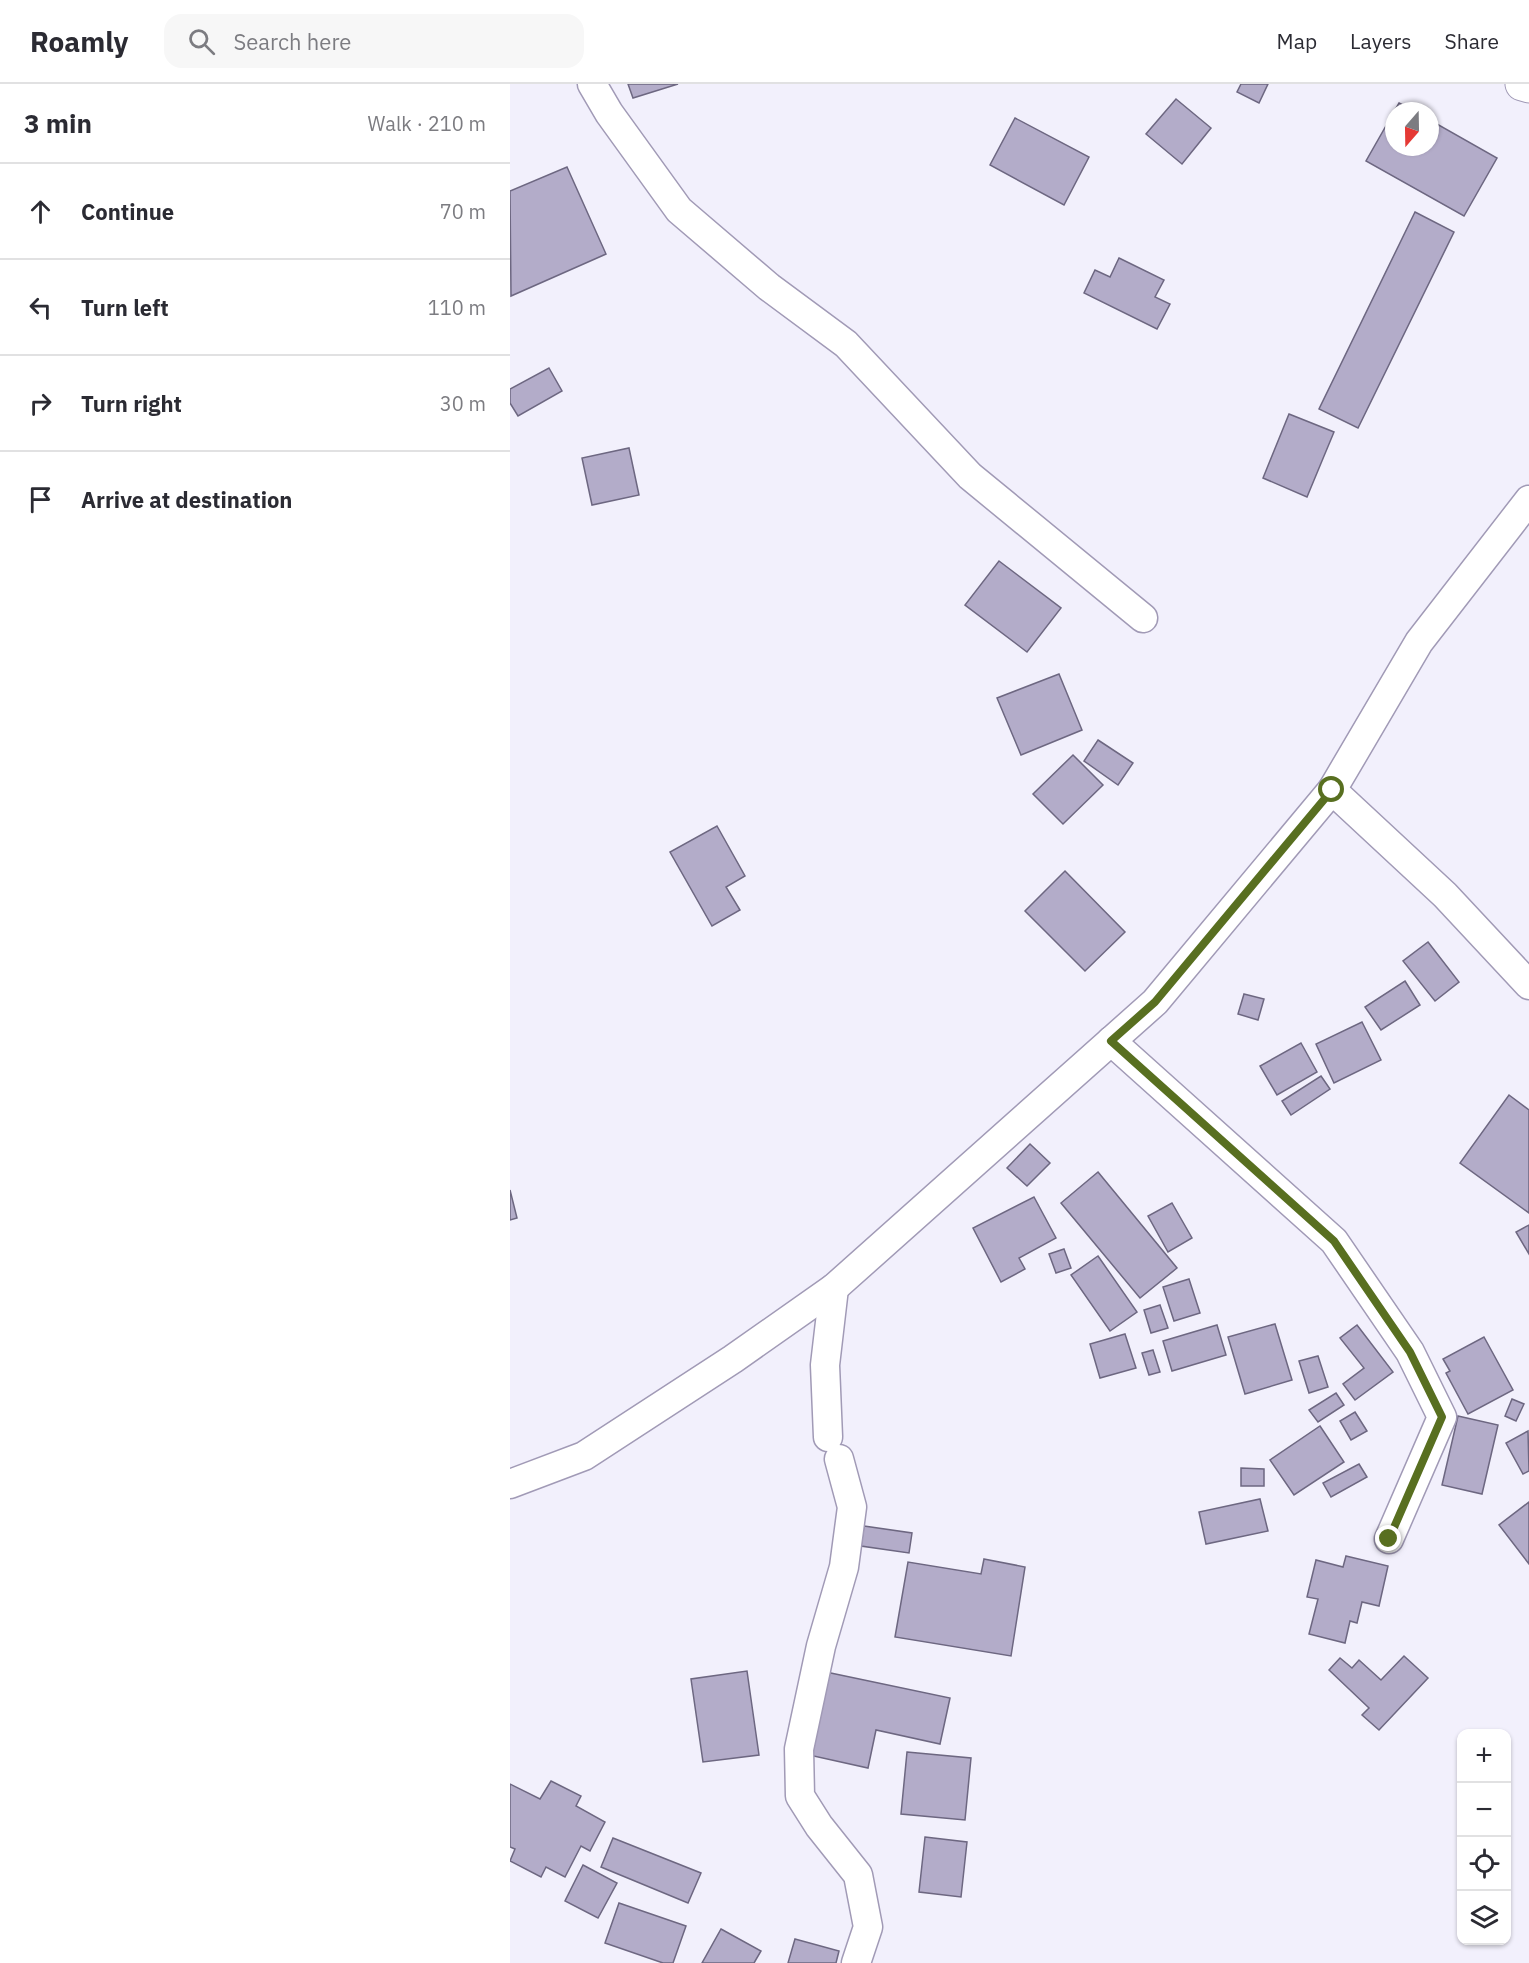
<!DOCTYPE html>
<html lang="en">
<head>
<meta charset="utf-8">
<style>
	body { margin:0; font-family:"IBM Plex Sans",sans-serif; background:#f7f7f7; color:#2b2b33 }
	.controls { position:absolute; right:18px; bottom:18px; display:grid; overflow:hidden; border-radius:12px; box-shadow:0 2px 4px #0004 }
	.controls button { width:54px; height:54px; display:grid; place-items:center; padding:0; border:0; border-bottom:2px solid #e1e1e2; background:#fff; color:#2b2b33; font:30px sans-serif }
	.compass { position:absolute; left:875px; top:18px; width:54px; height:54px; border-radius:50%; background:#fff; box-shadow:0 2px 4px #0004; rotate:200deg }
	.stop { position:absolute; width:18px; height:18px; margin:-14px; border:4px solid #586f20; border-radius:50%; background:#fff }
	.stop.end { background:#586f20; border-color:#fff; box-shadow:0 2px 6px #0008 }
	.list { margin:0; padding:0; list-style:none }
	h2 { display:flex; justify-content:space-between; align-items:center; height:78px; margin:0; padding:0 24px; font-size:26px }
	h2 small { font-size:20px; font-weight:400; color:#7c7c81 }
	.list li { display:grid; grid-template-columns:39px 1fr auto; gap:18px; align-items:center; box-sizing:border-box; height:96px; padding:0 24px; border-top:2px solid #e1e1e2 }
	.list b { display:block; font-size:22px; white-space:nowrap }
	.list em { font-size:20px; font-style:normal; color:#7c7c81 }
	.icon { flex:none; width:33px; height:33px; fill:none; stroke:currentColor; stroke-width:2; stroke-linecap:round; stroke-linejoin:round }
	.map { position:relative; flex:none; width:1019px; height:1879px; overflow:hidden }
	header { display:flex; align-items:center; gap:36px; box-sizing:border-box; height:84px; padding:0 30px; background:#fff; border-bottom:2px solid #e1e1e2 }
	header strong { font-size:28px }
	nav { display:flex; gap:33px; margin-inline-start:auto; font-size:21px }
	.search { width:420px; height:54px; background:#f7f7f7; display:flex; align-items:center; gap:15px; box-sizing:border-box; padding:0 21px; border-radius:18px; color:#7c7c81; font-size:22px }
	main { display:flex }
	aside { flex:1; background:#fff }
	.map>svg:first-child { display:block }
	.building { fill:#b3acc9; stroke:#6d6781; stroke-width:1.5 }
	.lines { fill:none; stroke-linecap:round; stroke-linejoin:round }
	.minor-casing { stroke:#a19ab6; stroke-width:31 }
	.tertiary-casing { stroke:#a19ab6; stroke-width:35 }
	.minor { stroke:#fff; stroke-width:28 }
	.tertiary { stroke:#fff; stroke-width:33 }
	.route { stroke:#586f20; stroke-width:8 }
</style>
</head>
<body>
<header>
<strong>Roamly</strong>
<div class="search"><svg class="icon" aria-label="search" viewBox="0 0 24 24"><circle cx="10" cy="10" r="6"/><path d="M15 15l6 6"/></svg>Search here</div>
<nav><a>Map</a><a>Layers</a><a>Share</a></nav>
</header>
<main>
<aside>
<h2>3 min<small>Walk · 210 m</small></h2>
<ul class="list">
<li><svg class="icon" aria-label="ahead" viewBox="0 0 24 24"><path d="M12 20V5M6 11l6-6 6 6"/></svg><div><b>Continue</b></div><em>70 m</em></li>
<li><svg class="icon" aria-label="left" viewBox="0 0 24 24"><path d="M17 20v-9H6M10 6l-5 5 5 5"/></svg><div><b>Turn left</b></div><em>110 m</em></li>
<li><svg class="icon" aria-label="right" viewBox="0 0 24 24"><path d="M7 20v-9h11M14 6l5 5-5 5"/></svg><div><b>Turn right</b></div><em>30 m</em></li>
<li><svg class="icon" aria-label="arrive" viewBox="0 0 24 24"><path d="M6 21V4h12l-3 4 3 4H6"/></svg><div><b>Arrive at destination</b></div></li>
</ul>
</aside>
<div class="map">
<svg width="1019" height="1879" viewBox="0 0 1019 1879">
	<rect width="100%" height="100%" fill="#f2f0fc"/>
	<g class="building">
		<polygon points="118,0 168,0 123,14"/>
		<polygon points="731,0 758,0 749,19 727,8"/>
		<polygon points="666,15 701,44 672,80 636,50"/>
		<polygon points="889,19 904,27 884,27 884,63 920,63 920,36 987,74 954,132 856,77"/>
		<polygon points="505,34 579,73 554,121 480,81"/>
		<polygon points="57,83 96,170 1,212 0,107"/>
		<polygon points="905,128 944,148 848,344 809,325"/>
		<polygon points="609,174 654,196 645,213 660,220 647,245 574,209 585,186 600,193"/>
		<polygon points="39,284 52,307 8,332 0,319 0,305"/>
		<polygon points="779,330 824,348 797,413 753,394"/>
		<polygon points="119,364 129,411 82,421 72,374"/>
		<polygon points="489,477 551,524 517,568 455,521"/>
		<polygon points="549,590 572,646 511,671 487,614"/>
		<polygon points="588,656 623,679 608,701 574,677"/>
		<polygon points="563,671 593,701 553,740 523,710"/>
		<polygon points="207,742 235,792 216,803 230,826 202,842 160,768"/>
		<polygon points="555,787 615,848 575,887 515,827"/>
		<polygon points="918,858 949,898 925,917 893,877"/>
		<polygon points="895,897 910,921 871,946 855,923"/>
		<polygon points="734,910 754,915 748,936 728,930"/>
		<polygon points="852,938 871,976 824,999 806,960"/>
		<polygon points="791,959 807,988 767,1011 750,982"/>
		<polygon points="811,992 820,1005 781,1031 772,1017"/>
		<polygon points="999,1011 1019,1026 1019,1129 950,1079"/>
		<polygon points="520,1060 540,1079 517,1102 497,1084"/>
		<polygon points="588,1088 667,1184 630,1214 551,1119"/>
		<polygon points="0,1106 7,1134 0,1136"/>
		<polygon points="524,1113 546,1154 509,1174 515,1185 491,1198 463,1144"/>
		<polygon points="662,1119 682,1154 658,1168 638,1132"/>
		<polygon points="1019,1141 1019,1170 1006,1148"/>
		<polygon points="554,1165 561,1184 546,1189 539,1170"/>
		<polygon points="588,1172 627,1228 600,1247 561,1191"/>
		<polygon points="679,1195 690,1229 664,1237 653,1203"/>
		<polygon points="650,1221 658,1244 641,1249 634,1226"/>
		<polygon points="765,1240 782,1296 735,1310 718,1253"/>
		<polygon points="707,1241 716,1271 662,1287 653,1257"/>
		<polygon points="847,1241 883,1288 845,1316 833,1300 854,1284 830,1254"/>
		<polygon points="615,1250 626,1284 590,1294 580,1260"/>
		<polygon points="974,1253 1003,1306 958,1330 936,1289 940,1287 933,1275"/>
		<polygon points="643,1266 650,1288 639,1291 632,1269"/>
		<polygon points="808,1272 818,1303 799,1309 789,1277"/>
		<polygon points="826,1309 834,1321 808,1338 799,1326"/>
		<polygon points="1002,1315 1014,1320 1006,1337 995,1332"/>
		<polygon points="845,1328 857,1347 841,1356 830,1337"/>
		<polygon points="948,1332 988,1341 972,1410 932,1401"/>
		<polygon points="810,1342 834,1378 784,1411 760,1376"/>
		<polygon points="1018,1347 1019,1387 1013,1390 996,1359"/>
		<polygon points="849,1380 857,1393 821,1413 813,1399"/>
		<polygon points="731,1384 754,1385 754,1402 731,1402"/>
		<polygon points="750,1415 758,1447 696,1460 689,1428"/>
		<polygon points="1019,1418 1019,1480 989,1441"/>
		<polygon points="354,1442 402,1449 399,1469 351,1462"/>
		<polygon points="836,1472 878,1482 869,1522 852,1518 847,1539 840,1537 835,1559 799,1550 808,1515 797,1513 806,1476 833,1483"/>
		<polygon points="474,1475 515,1483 501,1572 385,1553 398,1478 471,1490"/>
		<polygon points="894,1572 918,1594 869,1646 852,1631 859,1624 819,1586 830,1574 842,1584 849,1576 871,1596"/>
		<polygon points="237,1587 249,1671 193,1678 181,1595"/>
		<polygon points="316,1588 440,1614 430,1660 366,1646 358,1684 299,1671"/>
		<polygon points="397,1668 461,1674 455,1736 391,1730"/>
		<polygon points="41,1697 71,1712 66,1722 95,1738 80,1767 71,1762 55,1793 36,1783 31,1793 0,1777 5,1765 0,1763 0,1700 30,1715"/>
		<polygon points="415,1753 457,1758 451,1813 409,1808"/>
		<polygon points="103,1754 191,1789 178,1819 91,1783"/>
		<polygon points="73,1781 107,1799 88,1834 55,1817"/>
		<polygon points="109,1819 176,1842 163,1879 153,1879 95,1859"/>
		<polygon points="211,1845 251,1867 244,1879 192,1879"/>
		<polygon points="285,1855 329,1867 326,1879 278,1879"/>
	</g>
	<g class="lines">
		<defs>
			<g id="minor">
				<polyline points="82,0 99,29 169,126 259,203 336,260 460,392 633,534"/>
				<polyline points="1019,416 909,558 822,706 935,811 1019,901"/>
				<polyline points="601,957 824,1157 900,1268 932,1333 879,1455"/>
				<polyline points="318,1353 315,1281 324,1204"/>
				<polyline points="329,1375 342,1423 334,1483 311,1562 289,1665 290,1712 309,1742 348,1791 358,1843 346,1879"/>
				<polyline points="0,1400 74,1372 223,1275 324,1204 645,918 822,706"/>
			</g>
			<polyline id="tertiary" points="1012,0 1019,2"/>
		</defs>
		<use href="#minor" class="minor-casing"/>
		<use href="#tertiary" class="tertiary-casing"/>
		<use href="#minor" class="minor"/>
		<use href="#tertiary" class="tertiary"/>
	</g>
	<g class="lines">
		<polyline class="route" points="822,706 645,918 601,957 824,1157 900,1268 932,1333 879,1455"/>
	</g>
</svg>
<div class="controls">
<button>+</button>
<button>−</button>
<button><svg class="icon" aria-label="locate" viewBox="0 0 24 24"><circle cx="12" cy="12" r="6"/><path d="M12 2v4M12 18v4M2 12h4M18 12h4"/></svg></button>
<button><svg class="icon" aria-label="layers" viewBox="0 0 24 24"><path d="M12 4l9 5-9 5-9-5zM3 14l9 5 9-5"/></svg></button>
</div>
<svg class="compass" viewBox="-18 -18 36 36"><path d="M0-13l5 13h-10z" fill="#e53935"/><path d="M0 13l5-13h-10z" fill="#7c7c81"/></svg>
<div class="stop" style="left:822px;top:706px"></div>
<div class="stop end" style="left:879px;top:1455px"></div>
</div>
</main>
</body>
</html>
